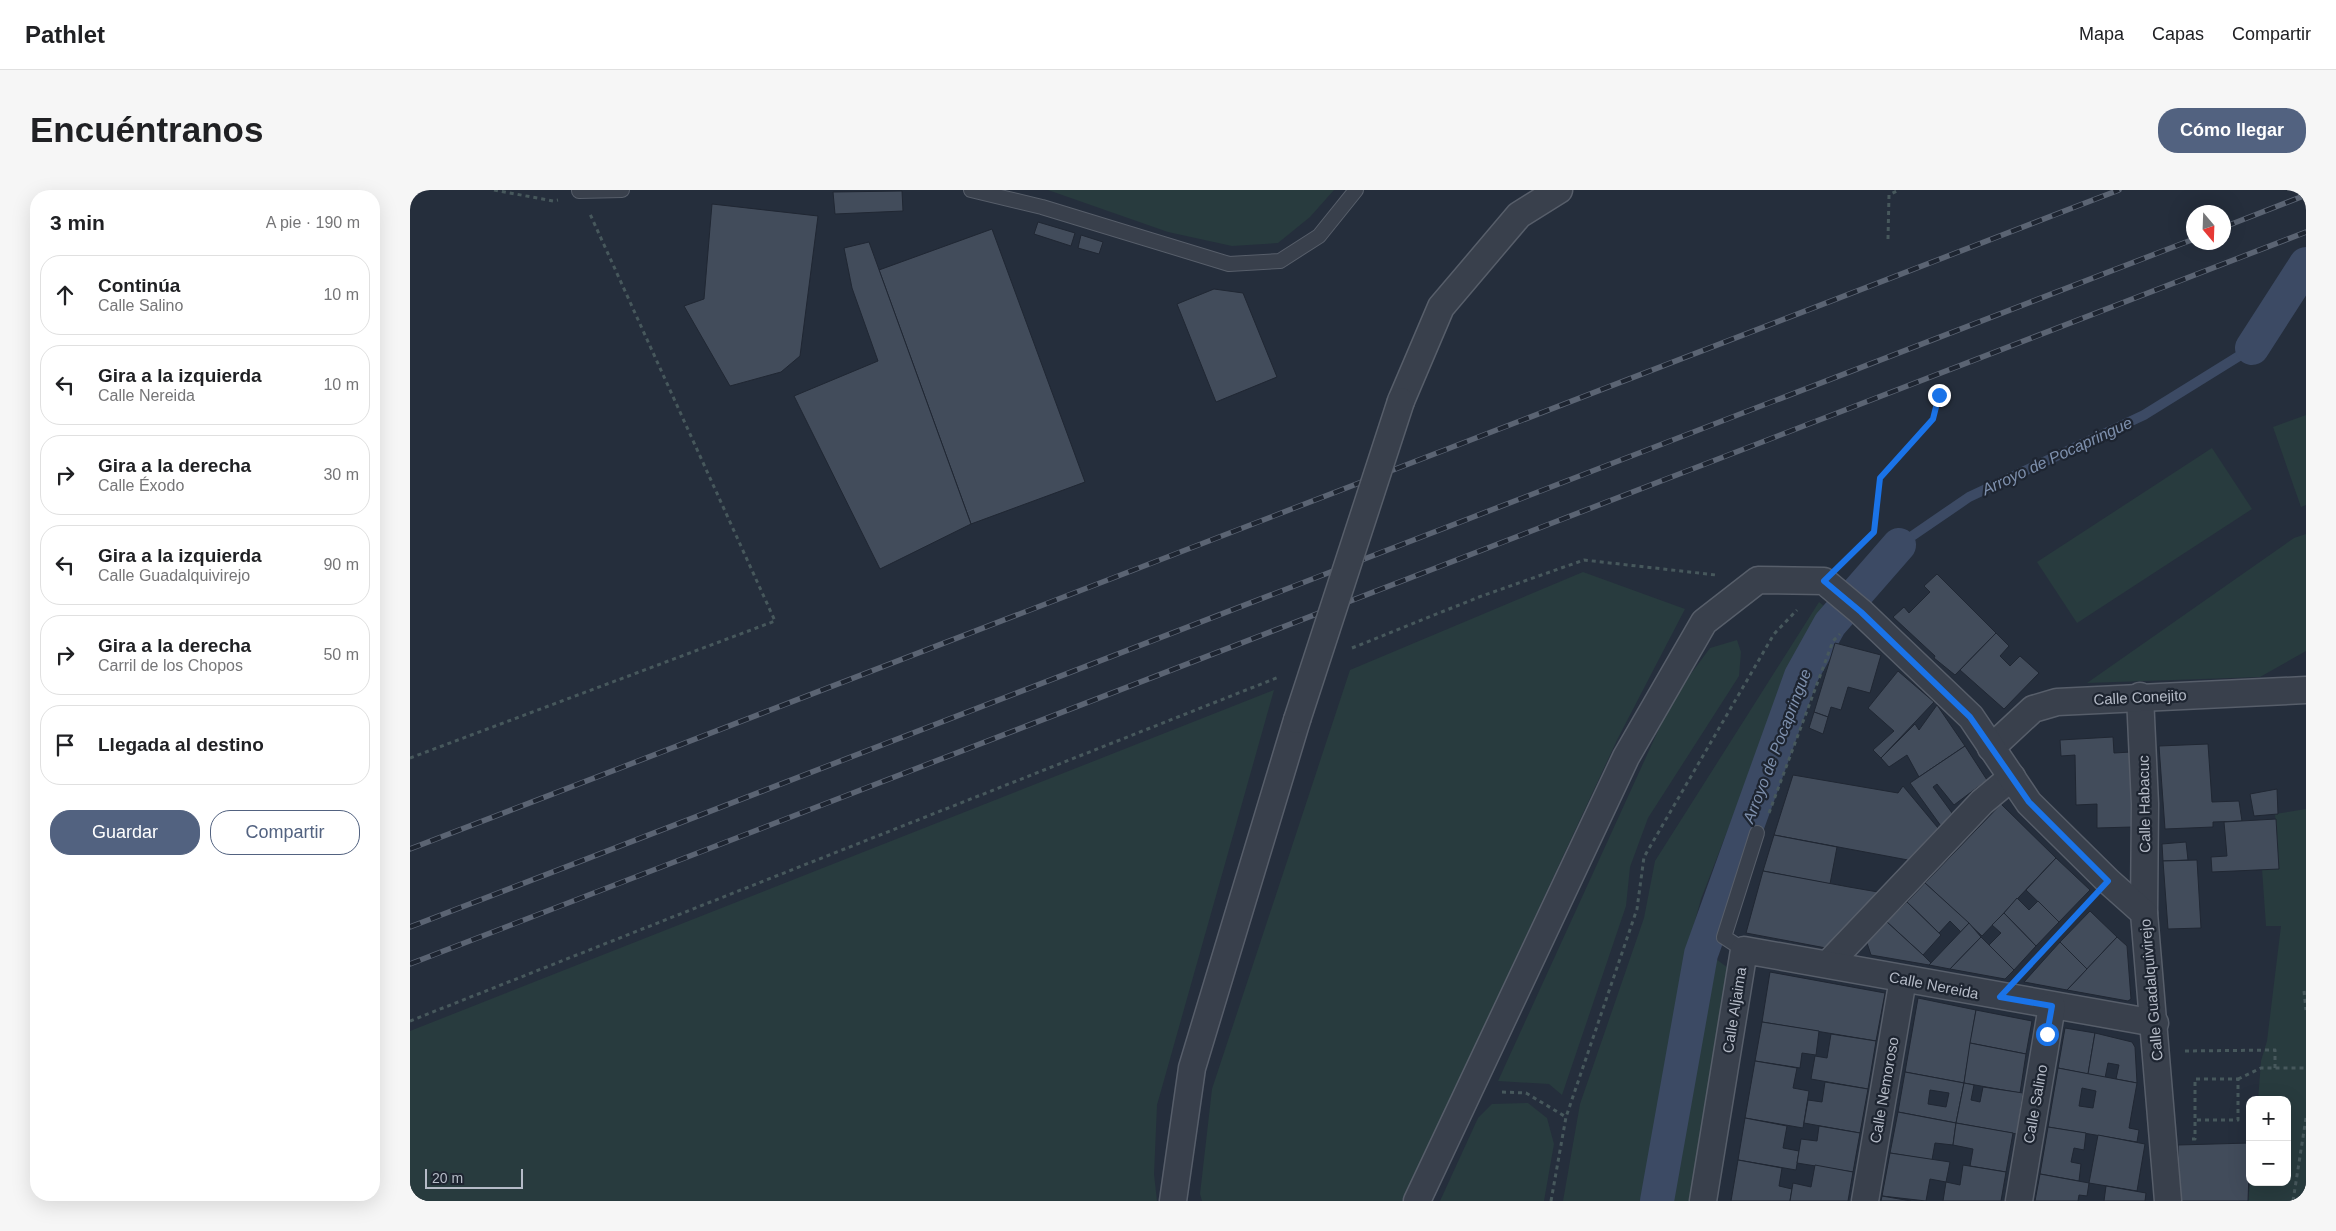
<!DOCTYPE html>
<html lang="es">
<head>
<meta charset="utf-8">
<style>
	body { margin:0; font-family:Arial,sans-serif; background:#f6f6f6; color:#202124 }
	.controls { position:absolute; right:15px; bottom:15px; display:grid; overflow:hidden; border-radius:10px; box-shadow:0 5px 20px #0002 }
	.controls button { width:45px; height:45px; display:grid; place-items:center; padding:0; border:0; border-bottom:1px solid #e0e0e0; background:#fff; color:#202124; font:25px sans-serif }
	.compass { position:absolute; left:1776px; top:15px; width:45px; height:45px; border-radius:50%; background:#fff; box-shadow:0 5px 20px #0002; rotate:161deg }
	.scale { position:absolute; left:15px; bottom:12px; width:98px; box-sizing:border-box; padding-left:5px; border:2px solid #b5bbc7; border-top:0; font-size:14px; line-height:18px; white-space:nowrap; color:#b5bbc7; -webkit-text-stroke:4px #1e2531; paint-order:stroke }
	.stop { position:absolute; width:15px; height:15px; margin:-11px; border:4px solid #1a73e8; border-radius:50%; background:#fff }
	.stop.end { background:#1a73e8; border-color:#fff; box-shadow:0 1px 5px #0008 }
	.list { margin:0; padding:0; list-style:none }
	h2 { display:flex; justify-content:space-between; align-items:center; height:65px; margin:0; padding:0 20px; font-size:21px }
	h2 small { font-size:16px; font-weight:400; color:#757577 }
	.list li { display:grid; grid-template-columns:32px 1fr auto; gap:15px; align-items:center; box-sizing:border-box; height:80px; margin:0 10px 10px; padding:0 10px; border:1px solid #e0e0e0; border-radius:20px }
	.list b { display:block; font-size:19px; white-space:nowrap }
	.list p { margin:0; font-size:16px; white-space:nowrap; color:#757577 }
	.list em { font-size:16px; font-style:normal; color:#757577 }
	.actions { display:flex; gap:10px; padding:15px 20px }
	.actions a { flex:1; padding:11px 0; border:1px solid #526280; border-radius:20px; text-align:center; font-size:18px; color:#526280 }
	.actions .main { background:#526280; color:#fff }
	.icon { flex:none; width:28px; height:28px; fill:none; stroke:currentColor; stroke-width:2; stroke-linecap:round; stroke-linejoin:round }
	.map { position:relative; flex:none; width:1896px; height:1011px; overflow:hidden; border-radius:20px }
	header { display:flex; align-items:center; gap:30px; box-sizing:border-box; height:70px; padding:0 25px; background:#fff; border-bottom:1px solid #e0e0e0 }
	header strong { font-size:24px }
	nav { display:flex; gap:28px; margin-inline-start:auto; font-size:18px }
	.intro { display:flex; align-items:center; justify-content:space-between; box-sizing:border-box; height:120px; padding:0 30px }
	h1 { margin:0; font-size:35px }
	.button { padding:12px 22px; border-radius:20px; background:#526280; color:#fff; font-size:18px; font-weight:700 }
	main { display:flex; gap:30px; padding:0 30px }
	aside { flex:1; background:#fff; border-radius:20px; box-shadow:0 5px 20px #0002 }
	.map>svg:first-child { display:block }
	.green { fill:#283b3e }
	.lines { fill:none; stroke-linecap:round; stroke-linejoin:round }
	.stream { stroke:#3c4a64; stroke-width:10 }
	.canal { stroke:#3c4a64; stroke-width:34 }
	.building { fill:#424c5b; stroke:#202733; fill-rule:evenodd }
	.service-casing { stroke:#575e6a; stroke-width:16 }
	.minor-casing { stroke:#575e6a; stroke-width:29 }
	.path { stroke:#47585c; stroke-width:3; stroke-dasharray:4 4; stroke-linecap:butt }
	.service { stroke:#39404c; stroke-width:14 }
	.minor { stroke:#39404c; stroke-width:26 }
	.rail-casing { stroke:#5b6473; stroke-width:5.5 }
	.rail { stroke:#1e2531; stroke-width:4; stroke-dasharray:11; stroke-linecap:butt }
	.minor-bridge-casing { stroke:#575e6a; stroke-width:29; stroke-linecap:butt }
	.minor-bridge { stroke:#39404c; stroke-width:26 }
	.route { stroke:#1a73e8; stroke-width:6 }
	.labels { text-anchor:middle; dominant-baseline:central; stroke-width:4.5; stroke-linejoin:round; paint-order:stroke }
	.street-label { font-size:15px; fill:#b5bbc7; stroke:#1e2531 }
	.water-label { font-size:16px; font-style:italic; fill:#7e90ad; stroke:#1e2531 }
</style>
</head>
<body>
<header>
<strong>Pathlet</strong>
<nav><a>Mapa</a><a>Capas</a><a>Compartir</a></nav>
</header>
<div class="intro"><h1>Encuéntranos</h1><a class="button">Cómo llegar</a></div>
<main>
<aside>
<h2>3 min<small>A pie · 190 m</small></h2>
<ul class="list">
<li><svg class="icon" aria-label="ahead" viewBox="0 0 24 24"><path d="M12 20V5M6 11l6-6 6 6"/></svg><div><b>Continúa</b><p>Calle Salino</p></div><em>10 m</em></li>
<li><svg class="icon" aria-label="left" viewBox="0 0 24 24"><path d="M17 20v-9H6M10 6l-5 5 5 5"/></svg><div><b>Gira a la izquierda</b><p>Calle Nereida</p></div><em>10 m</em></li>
<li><svg class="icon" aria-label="right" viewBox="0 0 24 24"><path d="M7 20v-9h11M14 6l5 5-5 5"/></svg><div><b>Gira a la derecha</b><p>Calle Éxodo</p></div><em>30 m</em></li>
<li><svg class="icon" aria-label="left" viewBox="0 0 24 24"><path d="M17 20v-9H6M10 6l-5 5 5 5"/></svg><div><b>Gira a la izquierda</b><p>Calle Guadalquivirejo</p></div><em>90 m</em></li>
<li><svg class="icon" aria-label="right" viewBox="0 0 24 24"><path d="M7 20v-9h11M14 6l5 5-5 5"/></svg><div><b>Gira a la derecha</b><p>Carril de los Chopos</p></div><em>50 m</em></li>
<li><svg class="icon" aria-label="arrive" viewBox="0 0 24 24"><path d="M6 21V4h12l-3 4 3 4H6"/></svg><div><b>Llegada al destino</b></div></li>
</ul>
<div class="actions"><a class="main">Guardar</a><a>Compartir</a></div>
</aside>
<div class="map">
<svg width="1896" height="1011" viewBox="0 0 1896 1011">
	<rect width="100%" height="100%" fill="#252e3c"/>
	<g class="green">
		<polygon points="638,0 924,0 900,27 868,53 822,56 758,42"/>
		<polygon points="1896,225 1896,315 1891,317 1863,237"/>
		<polygon points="1802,258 1842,319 1667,433 1627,372"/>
		<polygon points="1896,344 1896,461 1850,487 1677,493 1884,348"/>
		<polygon points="1173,382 1275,419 1207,550 993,1011 792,1011 790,1004 802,899 940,480"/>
		<polygon points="1409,412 1418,419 1376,489 1291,709 1272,778 1232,1011 1153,1011 1170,914 1234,728 1245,671"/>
		<polygon points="1327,450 1331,462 1329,486 1238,628 1220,677 1216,716 1152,905 1139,894 1088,891 1263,508 1300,458"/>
		<polygon points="864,500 747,915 744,984 747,1011 0,1011 0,841"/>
		<polygon points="1896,619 1896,1011 1838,1011 1840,992 1877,992 1877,910 1848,910 1851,871 1857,851 1871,736 1856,736 1852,679 1869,678 1865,624"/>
		<polygon points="1303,767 1321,780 1280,1011 1260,1011"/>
		<polygon points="1118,913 1137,928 1144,954 1134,1011 1030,1011 1068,928 1082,914"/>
	</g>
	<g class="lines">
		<polyline class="stream" points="1489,355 1559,307 1734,225 1842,158"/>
		<g class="canal">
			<polyline points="1842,158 1896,74"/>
			<polyline points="1247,1011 1291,764 1391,486 1420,434 1489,355"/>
		</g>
	</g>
	<g class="building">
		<polygon points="492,1 493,21 425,24 423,2"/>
		<polygon points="302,14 408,26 390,166 371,182 320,196 274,116 294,109"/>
		<polygon points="628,32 665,43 661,56 624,44"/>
		<polygon points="582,39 675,292 561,334 469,80"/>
		<polygon points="671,45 693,52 689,64 668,58"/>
		<polygon points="459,52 561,334 470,379 384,206 468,171 442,98 434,58"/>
		<polygon points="804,99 833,103 867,187 806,212 767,114"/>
		<polygon points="1527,384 1586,443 1545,485 1524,468 1525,466 1483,427 1494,417 1499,423 1520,402 1514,396"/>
		<polygon points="1586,443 1599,456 1590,466 1600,476 1610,466 1629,483 1594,519 1550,480"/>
		<polygon points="1425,453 1471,465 1460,503 1438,497 1431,520 1421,517 1418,527 1404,522"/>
		<polygon points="1488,481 1524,512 1471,568 1463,560 1484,541 1458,518"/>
		<polygon points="1527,515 1555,556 1509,587 1497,565 1479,577 1471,568 1505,534 1509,540"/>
		<polygon points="1404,522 1418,527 1413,544 1399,538"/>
		<polygon points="1703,547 1704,563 1721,562 1722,637 1687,638 1687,614 1666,615 1665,565 1651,566 1650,550"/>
		<polygon points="1798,554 1802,612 1829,611 1832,631 1803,632 1803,637 1755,639 1749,556"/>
		<polygon points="1555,556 1577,590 1544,615 1527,594 1523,597 1542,623 1531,636 1500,593"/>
		<polygon points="1383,585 1488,603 1493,596 1528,638 1498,670 1364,645"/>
		<polygon points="1867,599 1868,624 1844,626 1840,604"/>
		<polygon points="1591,614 1646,668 1572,746 1515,693"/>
		<polygon points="1866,629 1869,679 1802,682 1801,667 1817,666 1814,632"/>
		<polygon points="1364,645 1427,657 1420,694 1353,681"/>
		<polygon points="1776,652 1778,670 1753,671 1752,654"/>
		<polygon points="1646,668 1680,700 1649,732 1616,700"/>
		<polygon points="1787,670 1791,738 1758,739 1753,671"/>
		<polygon points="1353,681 1439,697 1468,702 1416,758 1336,743"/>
		<polygon points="1515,693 1559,733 1551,742 1540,731 1529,743 1497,712"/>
		<polygon points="1607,708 1619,720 1628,711 1649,732 1626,756 1594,723"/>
		<polygon points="1497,712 1531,745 1513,765 1477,732"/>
		<polygon points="1680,721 1707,747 1677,779 1650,752"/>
		<polygon points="1594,723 1626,756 1604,780 1579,755 1591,743 1582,735"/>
		<polygon points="1477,732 1513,765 1521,773 1519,775 1461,765 1457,753"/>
		<polygon points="1559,733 1571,747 1540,779 1519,775"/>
		<polygon points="1571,747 1604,780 1595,789 1540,779"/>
		<polygon points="1707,747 1717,756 1721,809 1718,811 1657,800"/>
		<polygon points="1650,752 1677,779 1657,800 1614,792"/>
		<polygon points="1360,782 1475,803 1466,851 1352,832"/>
		<polygon points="1508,808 1566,820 1554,893 1495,882"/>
		<polygon points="1566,820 1622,831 1616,864 1560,853"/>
		<polygon points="1352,832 1409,841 1406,865 1392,863 1390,878 1345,871"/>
		<polygon points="1655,838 1685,843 1678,884 1648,878"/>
		<polygon points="1685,843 1722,852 1725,857 1727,893 1706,889 1709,875 1698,873 1695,888 1678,884"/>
		<polygon points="1421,844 1466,851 1458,899 1401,889 1405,866 1417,868"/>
		<polygon points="1560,853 1616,864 1610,903 1554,893"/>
		<polygon points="1345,871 1387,878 1383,898 1399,901 1393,938 1335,928"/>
		<path d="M 1648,878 L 1727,893 L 1719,938 L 1729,940 L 1727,952 L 1638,937 ZM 1672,898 L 1686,901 L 1683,918 L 1669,916 Z"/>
		<path d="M 1495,882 L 1554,893 L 1546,933 L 1488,922 ZM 1520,900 L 1539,903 L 1536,917 L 1518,914 Z"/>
		<polygon points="1415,892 1458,899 1450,943 1394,933 1398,910 1412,912"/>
		<polygon points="1554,893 1564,895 1561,910 1570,912 1573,897 1613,903 1607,944 1546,933"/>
		<polygon points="1488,922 1546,933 1543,955 1525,953 1522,970 1480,963"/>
		<polygon points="1335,928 1377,936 1373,958 1389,961 1386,980 1328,970"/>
		<polygon points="1546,933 1603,943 1596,982 1560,976 1563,959 1543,955"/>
		<polygon points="1409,936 1450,943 1443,982 1387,973 1391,949 1407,951"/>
		<polygon points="1638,937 1676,943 1674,960 1664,958 1661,972 1671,974 1669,991 1630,984"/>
		<polygon points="1688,945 1735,954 1727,1001 1679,993"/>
		<polygon points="1840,953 1838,1011 1770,1011 1768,955"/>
		<polygon points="1480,963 1540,972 1536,992 1520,989 1516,1011 1472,1006"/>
		<polygon points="1328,970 1372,978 1369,996 1382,999 1380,1011 1321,1011"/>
		<polygon points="1405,975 1443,982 1438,1011 1380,1011 1383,993 1401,997"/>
		<polygon points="1553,975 1596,982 1591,1011 1533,1011 1536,992 1550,995"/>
		<polygon points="1630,984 1679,993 1677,1006 1669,1005 1668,1011 1625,1011"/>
		<polygon points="1696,996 1736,1003 1735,1011 1694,1011"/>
		<polygon points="1472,1006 1501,1011 1471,1011"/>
	</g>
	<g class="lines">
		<defs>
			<g id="service">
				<polyline points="561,0 632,17 819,74 870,71 909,46 946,0"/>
				<polyline points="169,1 212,0"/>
				<polyline points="1334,760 1314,747 1347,643"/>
			</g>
			<g id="minor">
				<polyline points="991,211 1031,117 1109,25 1149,0"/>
				<polyline points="1730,506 1735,614 1734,723"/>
				<polyline points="1581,558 1623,519 1647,512 1896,500"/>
				<polyline points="1418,774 1572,612 1602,587"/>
				<polyline points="763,1011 782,878 887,530"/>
				<polyline points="1007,1011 1216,567 1294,432 1348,390 1414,391 1451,422 1561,527 1619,613 1698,691 1734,723 1758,1011"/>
				<polyline points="1293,1011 1334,760 1745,833"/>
				<polyline points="1455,1011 1493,789"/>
				<polyline points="1609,1011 1642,816"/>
			</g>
		</defs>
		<use href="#service" class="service-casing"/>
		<use href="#minor" class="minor-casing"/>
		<g class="path">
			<polyline points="84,0 143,11 148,10"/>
			<polyline points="1478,49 1479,5 1489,0"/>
			<polyline points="1435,370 1463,342 1470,288 1523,229 1529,205"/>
			<polyline points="942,458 1069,407 1174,370 1306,385"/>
			<polyline points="0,568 365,431 180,24"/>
			<polyline points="1359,623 1423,451 1430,444"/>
			<polyline points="1615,780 1679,712"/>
			<polyline points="1894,801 1896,820"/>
			<polyline points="0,831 869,487"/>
			<polyline points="1775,861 1865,860 1865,878"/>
			<polyline points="1828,889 1851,878 1896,878"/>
			<polyline points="1092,902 1116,903 1156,927"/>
			<polyline points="1782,949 1785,949 1785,889 1828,889 1828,930 1785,930"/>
			<polyline points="1141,1011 1156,927 1227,719 1234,667 1364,444 1387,420"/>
			<polyline points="1883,1011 1896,928"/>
		</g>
		<use href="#service" class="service"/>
		<use href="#minor" class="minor"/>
		<defs>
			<g id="rail">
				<polyline points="1814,37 1896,5"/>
				<polyline points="0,659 1709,0"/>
				<polyline points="0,737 1784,49"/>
				<polyline points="0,774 1896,42"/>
			</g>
		</defs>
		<use href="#rail" class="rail-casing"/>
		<use href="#rail" class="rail"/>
		<defs>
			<polyline id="minor-bridge" points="887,530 991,211"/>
		</defs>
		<use href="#minor-bridge" class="minor-bridge-casing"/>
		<use href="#minor-bridge" class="minor-bridge"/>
	</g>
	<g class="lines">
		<polyline class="route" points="1529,205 1523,229 1470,288 1464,342 1414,391 1451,422 1560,527 1619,612 1698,691 1590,807 1642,816 1637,844"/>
	</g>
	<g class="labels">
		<g class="street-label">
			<text transform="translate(1730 507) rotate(-3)">Calle Conejito</text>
			<text transform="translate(1734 614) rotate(-91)">Calle Habacuc</text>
			<text transform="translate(1524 795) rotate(11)">Calle Nereida</text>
			<text transform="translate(1741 800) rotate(-95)">Calle Guadalquivirejo</text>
			<text transform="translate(1324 820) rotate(-81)">Calle Aljaima</text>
			<text transform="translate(1474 900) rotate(-80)">Calle Nemoroso</text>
			<text transform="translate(1625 914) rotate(-80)">Calle Salino</text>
		</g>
		<g class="water-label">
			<text transform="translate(1647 266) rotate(-25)">Arroyo de Pocapringue</text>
			<text transform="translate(1367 556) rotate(-69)">Arroyo de Pocapringue</text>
		</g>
	</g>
</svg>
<div class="controls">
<button>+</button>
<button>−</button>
</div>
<svg class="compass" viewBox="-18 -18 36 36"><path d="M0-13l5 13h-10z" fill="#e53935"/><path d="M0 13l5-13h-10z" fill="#757577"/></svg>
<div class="scale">20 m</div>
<div class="stop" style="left:1637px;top:844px"></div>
<div class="stop end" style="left:1529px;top:205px"></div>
</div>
</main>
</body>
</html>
